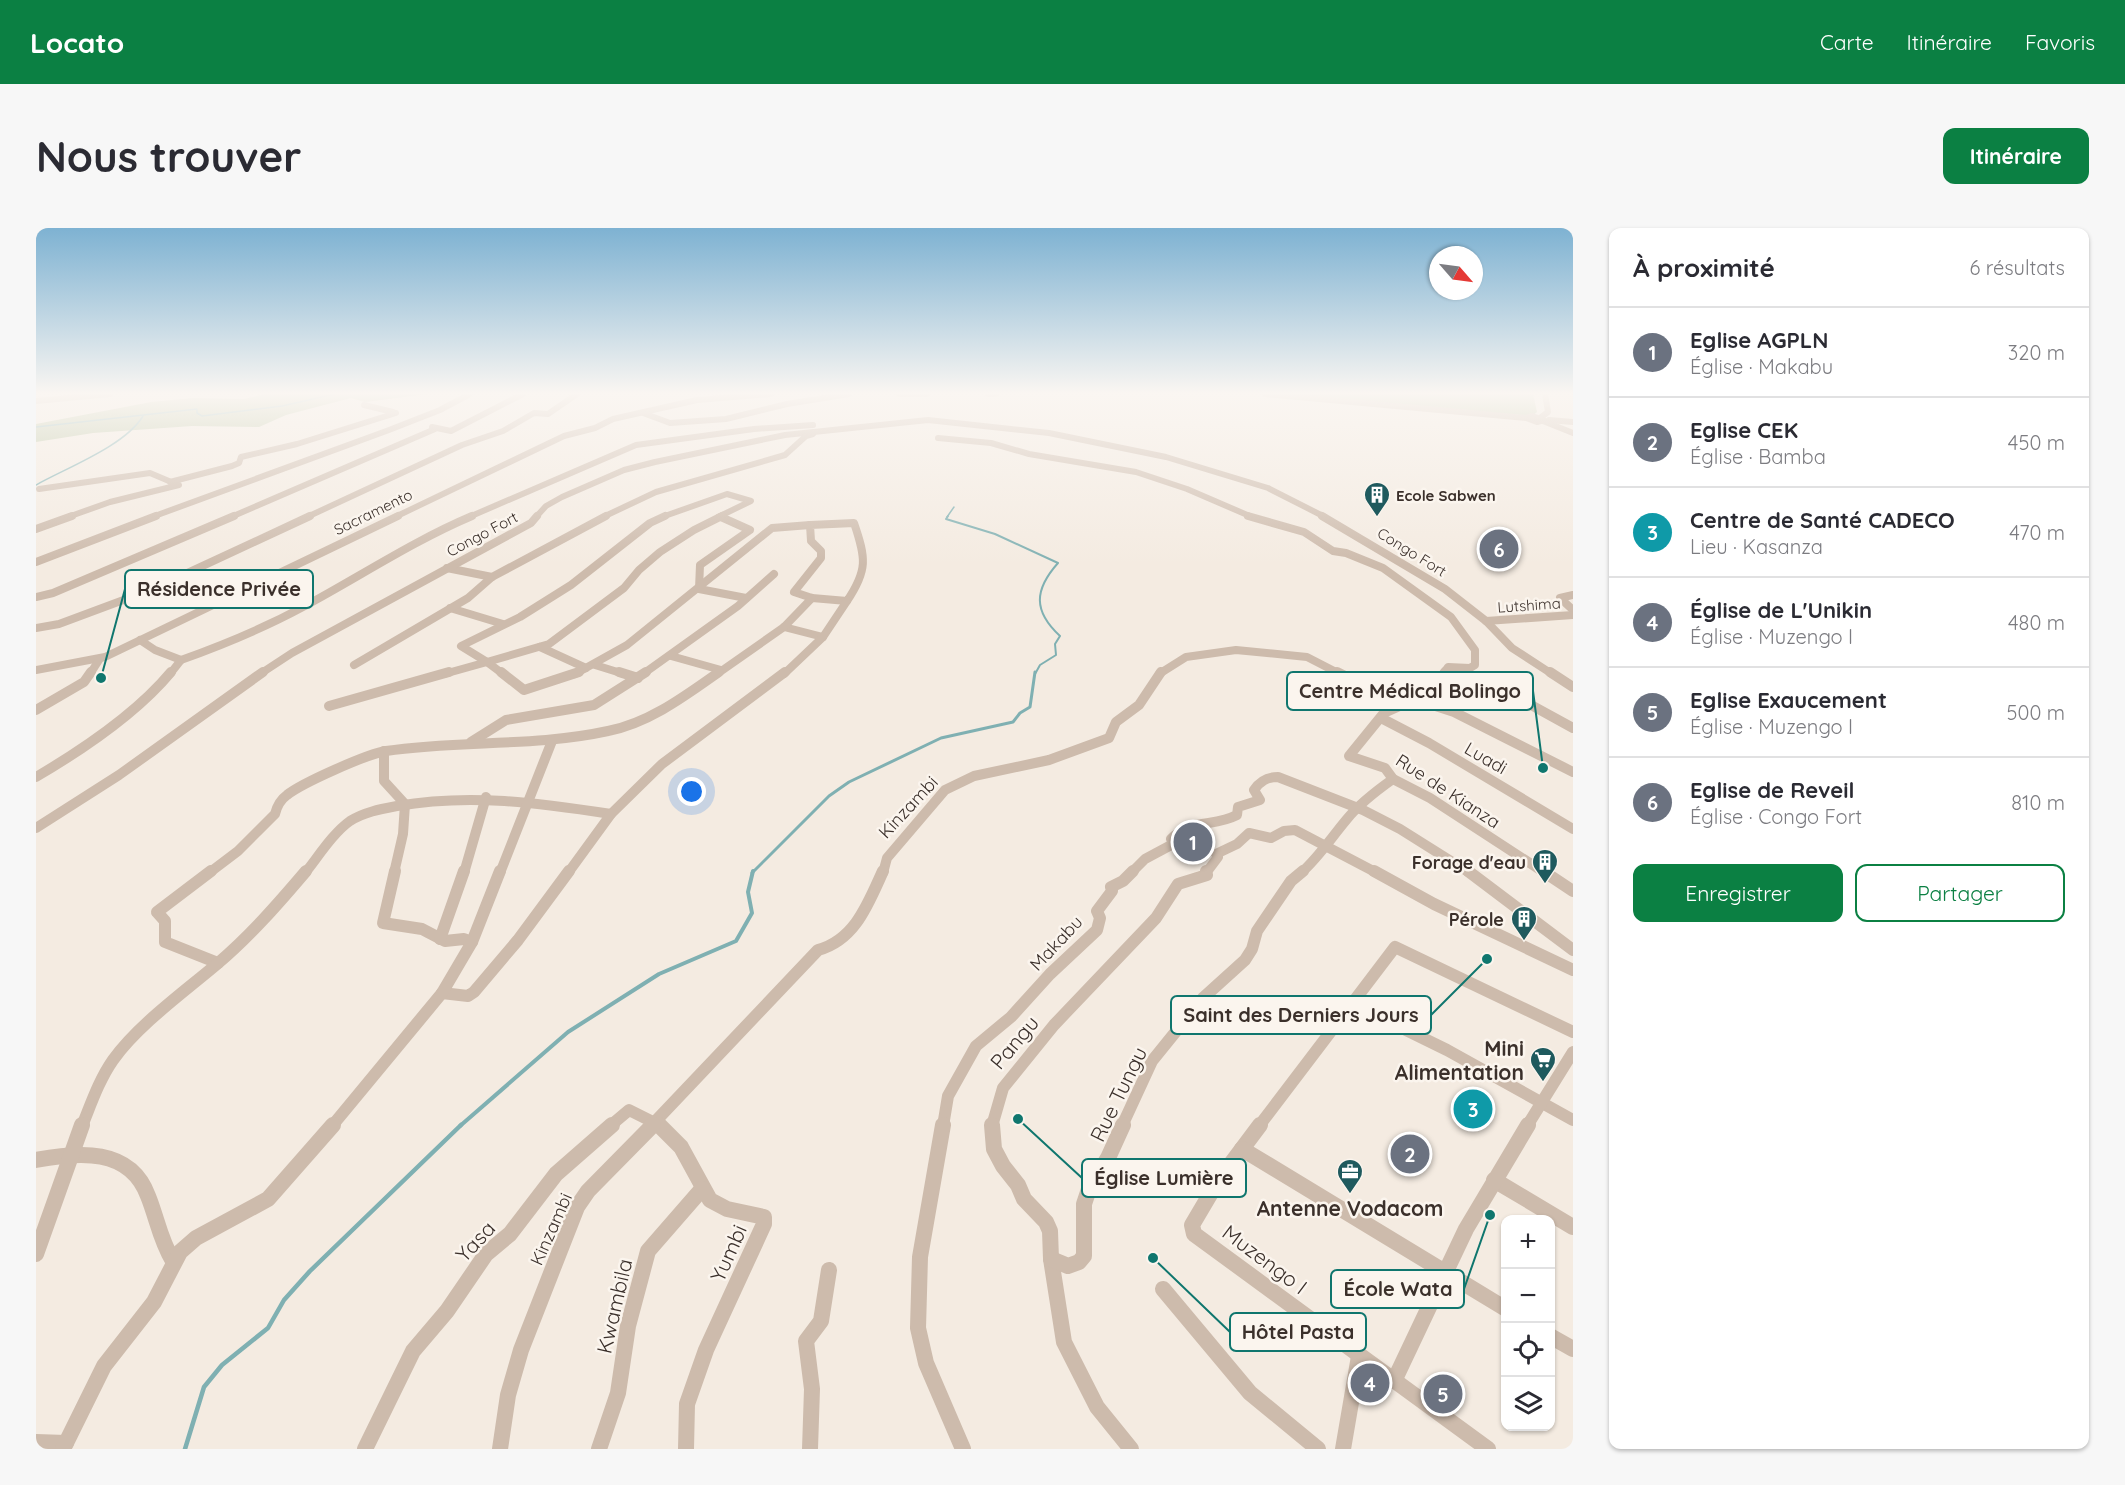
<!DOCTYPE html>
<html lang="fr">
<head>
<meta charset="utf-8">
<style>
	body { margin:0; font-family:Quicksand,sans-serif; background:#f7f7f7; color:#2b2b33 }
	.controls { position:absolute; right:18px; bottom:18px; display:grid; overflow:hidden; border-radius:12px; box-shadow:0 2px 4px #0004 }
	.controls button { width:54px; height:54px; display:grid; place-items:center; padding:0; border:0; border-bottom:2px solid #e1e1e2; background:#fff; color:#2b2b33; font:30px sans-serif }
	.compass { position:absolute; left:1393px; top:18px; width:54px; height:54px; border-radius:50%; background:#fff; box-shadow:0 2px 4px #0004; rotate:118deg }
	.you { position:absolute; left:656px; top:564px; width:21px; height:21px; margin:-15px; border:4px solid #fff; border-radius:50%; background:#1a73e8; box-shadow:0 0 0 9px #1a73e833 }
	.badge { display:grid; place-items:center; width:39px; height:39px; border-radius:50%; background:#0b8043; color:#fff; font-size:20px; font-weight:700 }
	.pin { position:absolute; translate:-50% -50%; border:3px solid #fff; box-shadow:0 2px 6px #0006 }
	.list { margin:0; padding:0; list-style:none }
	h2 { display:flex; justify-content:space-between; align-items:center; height:78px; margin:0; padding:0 24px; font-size:26px }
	h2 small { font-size:20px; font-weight:400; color:#7c7c81 }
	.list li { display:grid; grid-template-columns:39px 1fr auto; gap:18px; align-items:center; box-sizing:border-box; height:90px; padding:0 24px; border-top:2px solid #e1e1e2 }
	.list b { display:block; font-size:22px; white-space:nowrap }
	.list p { margin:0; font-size:20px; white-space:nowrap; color:#7c7c81 }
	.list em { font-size:20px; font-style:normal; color:#7c7c81 }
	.actions { display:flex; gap:12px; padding:18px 24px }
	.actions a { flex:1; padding:14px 0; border:2px solid #0b8043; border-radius:12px; text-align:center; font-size:21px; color:#0b8043 }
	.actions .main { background:#0b8043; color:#fff }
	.icon { flex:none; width:33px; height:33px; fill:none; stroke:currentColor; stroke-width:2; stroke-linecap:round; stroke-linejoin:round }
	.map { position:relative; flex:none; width:1537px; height:1221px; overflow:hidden; border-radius:12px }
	header { display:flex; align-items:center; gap:36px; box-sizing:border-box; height:84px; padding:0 30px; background:#0b8043; color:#fff }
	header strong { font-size:28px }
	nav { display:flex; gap:33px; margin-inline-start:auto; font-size:21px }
	.intro { display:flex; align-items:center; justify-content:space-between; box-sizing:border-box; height:144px; padding:0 36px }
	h1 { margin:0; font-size:42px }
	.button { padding:15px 27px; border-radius:12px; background:#0b8043; color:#fff; font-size:21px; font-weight:700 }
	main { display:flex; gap:36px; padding:0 36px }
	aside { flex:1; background:#fff; border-radius:12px; box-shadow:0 2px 4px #0004 }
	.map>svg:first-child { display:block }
	.green { fill:#b8c4a0 }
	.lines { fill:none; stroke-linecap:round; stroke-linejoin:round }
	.stream-far4 { stroke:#7fb0b2; stroke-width:1.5 }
	.stream-far3 { stroke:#7fb0b2; stroke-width:2 }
	.stream-far2 { stroke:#7fb0b2; stroke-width:3 }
	.stream-far1 { stroke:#7fb0b2; stroke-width:4 }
	.stream { stroke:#7fb0b2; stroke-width:4.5 }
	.street-far4 { stroke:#cdbbac; stroke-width:6 }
	.street-far3 { stroke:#cdbbac; stroke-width:8 }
	.street-far2 { stroke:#cdbbac; stroke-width:10 }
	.street-far1 { stroke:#cdbbac; stroke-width:12 }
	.street { stroke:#cdbbac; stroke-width:16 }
	.labels { text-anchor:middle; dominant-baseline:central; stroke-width:5; stroke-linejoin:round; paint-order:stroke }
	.far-poi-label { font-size:15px; font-weight:bold; fill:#3b302b; stroke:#fbf5ee; text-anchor:start }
	.far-street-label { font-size:15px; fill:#3b302b; stroke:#fbf5ee }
	.street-label { font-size:18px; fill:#3b302b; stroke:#fbf5ee }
	.poi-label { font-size:18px; font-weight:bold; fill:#3b302b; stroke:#fbf5ee; text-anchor:end }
	.near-street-label { font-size:21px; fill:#3b302b; stroke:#fbf5ee }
	.near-poi-label { font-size:21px; font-weight:bold; fill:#3b302b; stroke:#fbf5ee; text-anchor:end }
	.leader { fill:none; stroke:#0f766e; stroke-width:2 }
	.callout-dot { fill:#0f766e; stroke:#fbf5ee; stroke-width:2 }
	.callout { fill:#fbf5ee; stroke:#0f766e; stroke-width:2 }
	.callout-label { font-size:20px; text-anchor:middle; font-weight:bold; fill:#3b302b }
</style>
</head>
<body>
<header>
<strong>Locato</strong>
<nav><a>Carte</a><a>Itinéraire</a><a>Favoris</a></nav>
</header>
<div class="intro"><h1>Nous trouver</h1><a class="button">Itinéraire</a></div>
<main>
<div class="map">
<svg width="1537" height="1221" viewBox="0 0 1537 1221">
	<rect width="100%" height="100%" fill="#f4ebe1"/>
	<g class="green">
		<polygon points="229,166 392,166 329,174 315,170 250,187 223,199 156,198 57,205 0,214 0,196 115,174 157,170 208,171"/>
		<polygon points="1246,166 1497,166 1501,184 1496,188"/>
	</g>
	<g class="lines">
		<g class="stream-far4">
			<polyline points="0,199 161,181 161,185 166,188 246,178 299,166"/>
			<path d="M 0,257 C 30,240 89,218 107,188"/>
			<polyline points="911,289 918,279"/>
		</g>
		<path class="stream-far3" d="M 912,288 L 910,291 L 959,306 L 1022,335 C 998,362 997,383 1024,408 L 1019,416 L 1020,427 L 1004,437 L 999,446"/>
		<polyline class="stream-far2" points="716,645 793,568 813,554 905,510 977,494 984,485 994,479 999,444"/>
		<polyline class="stream-far1" points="424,898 532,804 623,746 700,713 716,685 712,664 717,643"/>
		<polyline class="stream" points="149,1221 168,1159 186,1137 232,1100 248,1072 274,1043 425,897"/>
		<g class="street-far4">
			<polyline points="863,166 891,166"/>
			<polyline points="952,166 960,166"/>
			<polyline points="1229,166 1490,190"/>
			<polyline points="0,173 74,166"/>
			<polyline points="328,177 357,184"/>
			<polyline points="607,185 634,195 690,191 751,176 813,166"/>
			<polygon points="1496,188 1508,192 1501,194 1490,190"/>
			<polyline points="1504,190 1512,184 1509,166"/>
			<polyline points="1513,192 1537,194"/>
			<polyline points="1507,193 1537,205"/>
			<polyline points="396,199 415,203 487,166"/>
			<polyline points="902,210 955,215 993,226 1100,244 1151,261 1216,289"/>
			<polyline points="134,254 196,238 203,235 205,229 261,216 360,185"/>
			<polyline points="3,261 114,245 140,256"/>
			<polyline points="32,289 74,274 143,257"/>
			<polyline points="116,289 353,202 404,182 434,166"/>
			<polyline points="195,289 399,201"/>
			<polyline points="271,289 426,217 467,203 498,185 512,186 541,166"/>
			<polyline points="359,289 528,208 559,200 577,191 661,172 735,166"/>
			<polyline points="433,289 600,217 718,201 777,197"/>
			<polyline points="500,289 510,278 526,269 588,242 619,234 749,207 892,192 1013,205 1130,229 1232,260 1289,289"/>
			<polyline points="567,289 620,264 749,227 770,208 777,206"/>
			<polyline points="626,289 691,266 715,273 682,289"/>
		</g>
		<g class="street-far3">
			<polyline points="1212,288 1268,304 1297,323 1310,325 1347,340 1415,389 1439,422 1439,437 1434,440 1412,439 1407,446"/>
			<polyline points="1286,288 1409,361 1450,393 1476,420 1516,446"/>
			<polyline points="685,289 714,302 664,337 663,361 710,370"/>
			<path d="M 818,295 C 830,330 832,342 811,373 L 776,370 L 758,364 L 785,330 L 785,323 L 775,313 L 774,297 Z"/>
			<polyline points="0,301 36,288"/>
			<polyline points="0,334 120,288"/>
			<polyline points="411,340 456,349"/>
			<polyline points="1537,367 1524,370 1537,382"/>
			<polyline points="0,369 17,365 198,288"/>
			<polyline points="414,380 467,396"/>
			<polyline points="1450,393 1537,387"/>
			<polyline points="748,399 787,409"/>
			<polyline points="0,400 23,396 117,361 274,288"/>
			<path d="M 104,412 L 119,422 L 145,432 C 187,417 228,400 267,379 C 323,349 377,313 436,288"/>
			<polyline points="504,419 550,440"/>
			<polyline points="635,428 685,442"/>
			<polyline points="451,434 467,446"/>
			<polyline points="451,434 425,418 484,389 535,357 614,295 629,288"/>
			<polyline points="451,434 513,416 588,360 603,342 624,324 658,302 686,288"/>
			<polyline points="318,437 432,370 456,349 570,288"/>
			<polyline points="559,437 588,446"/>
			<polyline points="0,442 69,429 362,288"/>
			<polyline points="54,446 63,432"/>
			<polyline points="134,446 145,432"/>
			<polyline points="224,446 256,425 495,295 501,288"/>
			<polyline points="408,446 451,434"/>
			<polyline points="539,446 591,417 736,300 774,297"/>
			<polyline points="607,446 702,378 738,346"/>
			<polyline points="681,446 748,399 776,370"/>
			<polyline points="748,446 787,409 811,373"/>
			<polyline points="1123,446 1150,429 1200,422 1271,429 1304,446"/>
		</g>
		<g class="street-far2">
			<polyline points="465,444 488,462 543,444"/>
			<polyline points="583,444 602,450"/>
			<polyline points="1301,444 1331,459 1341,459 1418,484 1537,544"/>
			<polyline points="1409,444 1395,464 1348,485 1313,528 1349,540 1357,551 1394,570 1509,645"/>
			<polyline points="1514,444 1537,459"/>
			<polyline points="1464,460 1537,500"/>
			<polyline points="293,478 413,444"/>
			<polyline points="0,482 48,454 55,444"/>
			<polyline points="1345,490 1393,515 1537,601"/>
			<polyline points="435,514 470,492 558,477 610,444"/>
			<polyline points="348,523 348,553 369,576 367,606 358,645"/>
			<path d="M 0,549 C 46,522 101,485 135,444"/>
			<polyline points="0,600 83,547 227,444"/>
			<path d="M 173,645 L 202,623 L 239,586 C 241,578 244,572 251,567 C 266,555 331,526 350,523 C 424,512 499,519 572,503 C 613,495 649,468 683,444"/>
			<path d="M 269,645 C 282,629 297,605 314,593 C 328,584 345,581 361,578 C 434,565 503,575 575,586"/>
			<polyline points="428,645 450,569"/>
			<polyline points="464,645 516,513"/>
			<polyline points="532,645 575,586 626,536 749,444"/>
			<polyline points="847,645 851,630 909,562 938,548 1013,532 1073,510 1080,494 1103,477 1125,444"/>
			<path d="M 1095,645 L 1109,631 L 1137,616 L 1135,611 C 1154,591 1178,599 1201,587 L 1202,579 L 1224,572 L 1218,562 C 1224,553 1231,549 1242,549 L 1327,582 L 1364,601 L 1434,645"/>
			<polyline points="1170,645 1182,629 1180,626 1201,616 1213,605 1235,610 1248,603 1259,602 1341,645"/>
			<path d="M 1265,645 C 1283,629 1295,610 1311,591 C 1324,575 1340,563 1357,551"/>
		</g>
		<g class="street-far1">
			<polyline points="175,643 121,684 129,693 129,714 182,735"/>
			<polyline points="359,643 347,695 386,701 409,713 428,711 436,714"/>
			<polyline points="1338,643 1398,676 1537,742"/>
			<polyline points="1432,643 1537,722"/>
			<polyline points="1507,643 1537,663"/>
			<polyline points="404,711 428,643"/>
			<polyline points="406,765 432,768 438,764 482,712 533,643"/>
			<polyline points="1315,775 1411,822 1537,892"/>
			<path d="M 46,898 C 55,876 63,852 77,832 C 102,797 148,764 181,736 C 214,708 242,676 270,643"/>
			<polyline points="296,898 406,765 436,714 464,643"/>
			<polyline points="574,898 593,882 625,898"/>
			<path d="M 615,898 L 782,722 C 819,712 832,676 847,643"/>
			<polyline points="907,898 912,868 940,818 975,789 1014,746 1061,702 1064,690 1061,683 1076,663 1075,659 1087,653 1097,643"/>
			<polyline points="956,898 967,860 1018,797 1120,690 1142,656 1171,647 1170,643"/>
			<polyline points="1086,898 1116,833 1167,770 1209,732 1216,721 1221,703 1255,653 1267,643"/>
			<polyline points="1223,898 1359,719 1537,804"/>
			<polyline points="1491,898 1537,824"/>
		</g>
		<g class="street">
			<polyline points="623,897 645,919 674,972 691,981 728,989 728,996 670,1122 651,1176 650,1221"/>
			<polyline points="907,897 884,1029 882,1100 890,1135 927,1221"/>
			<polyline points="956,897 958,921 967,938 982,957 988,971 1010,994 1014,1003 1015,1031 1028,1114 1061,1179 1095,1221"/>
			<polyline points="1224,897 1182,953 1156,997 1158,1006 1452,1221"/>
			<polyline points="1206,921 1470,1081"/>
			<path d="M 0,932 C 42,924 94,919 112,968 C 121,990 124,1012 137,1033"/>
			<polyline points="1458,952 1537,999"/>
			<polyline points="0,1026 46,897"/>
			<polyline points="1015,1031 1032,1038 1043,1034 1048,1028 1048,976 1053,961 1072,930 1087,897"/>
			<polyline points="1127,1061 1214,1165 1282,1221"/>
			<polyline points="1514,1108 1537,1121"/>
			<polyline points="1358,1153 1430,1001 1492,897"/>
			<polyline points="0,1214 30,1215"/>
			<polyline points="27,1221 68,1138 118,1074 144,1024 160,1010 232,971 297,897"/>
			<polyline points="329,1221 377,1123 411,1083 450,1026 474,1006 520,946 576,897"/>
			<polyline points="464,1221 472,1167 485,1122 541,979 552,963 617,897"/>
			<polyline points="563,1221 582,1165 592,1098 612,1023 666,961"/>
			<polyline points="774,1221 776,1161 770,1113 785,1093 793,1042"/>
			<polyline points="1307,1221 1323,1128"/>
		</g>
	</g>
	<linearGradient id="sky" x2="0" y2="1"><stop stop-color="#7eb2d2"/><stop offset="0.49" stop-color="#faf6f2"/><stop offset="1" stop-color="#faf6f2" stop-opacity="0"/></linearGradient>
	<rect width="1537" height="337" fill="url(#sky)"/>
	<defs>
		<symbol id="building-pin" viewBox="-11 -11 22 30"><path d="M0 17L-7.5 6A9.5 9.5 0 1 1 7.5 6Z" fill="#1f5a5e" stroke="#fbf5ee"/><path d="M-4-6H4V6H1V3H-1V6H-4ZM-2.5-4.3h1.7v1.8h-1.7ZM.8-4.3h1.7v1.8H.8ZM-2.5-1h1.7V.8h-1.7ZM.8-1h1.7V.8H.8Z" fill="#fff"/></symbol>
		<symbol id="supermarket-pin" viewBox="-11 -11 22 30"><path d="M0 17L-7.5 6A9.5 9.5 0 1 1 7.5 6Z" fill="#1f5a5e" stroke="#fbf5ee"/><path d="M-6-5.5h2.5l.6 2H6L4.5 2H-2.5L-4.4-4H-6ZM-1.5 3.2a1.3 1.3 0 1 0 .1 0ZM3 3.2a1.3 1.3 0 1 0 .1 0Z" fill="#fff"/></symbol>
		<symbol id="office-pin" viewBox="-11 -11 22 30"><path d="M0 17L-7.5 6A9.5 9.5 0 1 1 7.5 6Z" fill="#1f5a5e" stroke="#fbf5ee"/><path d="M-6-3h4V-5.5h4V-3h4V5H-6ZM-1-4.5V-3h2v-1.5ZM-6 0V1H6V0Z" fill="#fff"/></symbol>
	</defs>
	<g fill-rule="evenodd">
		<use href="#building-pin" x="1326" y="252" width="30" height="40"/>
		<use href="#building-pin" x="1494" y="619" width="30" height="40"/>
		<use href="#building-pin" x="1473" y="676" width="30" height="40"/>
		<use href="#supermarket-pin" x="1492" y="817" width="30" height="40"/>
		<use href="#office-pin" x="1299" y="929" width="30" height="40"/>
	</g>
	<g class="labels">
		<g class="far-poi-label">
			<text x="1360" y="267">Ecole Sabwen</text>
		</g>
		<g class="far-street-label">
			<text transform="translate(337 284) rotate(-26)">Sacramento</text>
			<text transform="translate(446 306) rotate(-28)">Congo Fort</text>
			<text transform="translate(1376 324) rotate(32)">Congo Fort</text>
			<text transform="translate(1493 377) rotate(-4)">Lutshima</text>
		</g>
		<g class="street-label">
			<text transform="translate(1450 530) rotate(30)">Luadi</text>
			<text transform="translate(1412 563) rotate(33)">Rue de Kianza</text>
			<text transform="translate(872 579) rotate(-47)">Kinzambi</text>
			<text transform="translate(1020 715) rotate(-47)">Makabu</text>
			<text transform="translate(515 1001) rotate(-66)">Kinzambi</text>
		</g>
		<g class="poi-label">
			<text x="1490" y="634">Forage d'eau</text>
			<text x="1468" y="691">Pérole</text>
		</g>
		<g class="near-street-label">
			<text transform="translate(978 814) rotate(-50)">Pangu</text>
			<text transform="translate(1082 866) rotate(-64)">Rue Tungu</text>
			<text transform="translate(439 1013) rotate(-47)">Yasa</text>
			<text transform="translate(692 1025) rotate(-66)">Yumbi</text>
			<text transform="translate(1229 1031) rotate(37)">Muzengo I</text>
			<text transform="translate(578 1078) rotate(-77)">Kwambila</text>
		</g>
		<g class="near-poi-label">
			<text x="1488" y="820">Mini<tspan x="1488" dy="24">Alimentation</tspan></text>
			<text x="1314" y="980" text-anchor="middle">Antenne Vodacom</text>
		</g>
	</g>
	<path class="leader" d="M65 450L89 361M1507 540L1497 463M1451 731L1395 787M982 891L1046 950M1454 987L1428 1061M1117 1030L1194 1104"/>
	<g class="callout-dot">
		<circle cx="65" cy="450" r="6"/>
		<circle cx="1507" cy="540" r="6"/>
		<circle cx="1451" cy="731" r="6"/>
		<circle cx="982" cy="891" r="6"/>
		<circle cx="1454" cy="987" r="6"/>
		<circle cx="1117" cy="1030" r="6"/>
	</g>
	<g class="callout">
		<rect x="89" y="342" width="188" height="38" rx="6"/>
		<rect x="1251" y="444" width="246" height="38" rx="6"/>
		<rect x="1135" y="768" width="260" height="38" rx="6"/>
		<rect x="1046" y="931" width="164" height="38" rx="6"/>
		<rect x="1295" y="1042" width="133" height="38" rx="6"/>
		<rect x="1194" y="1085" width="136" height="38" rx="6"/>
	</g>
	<g class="callout-label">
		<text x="183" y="368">Résidence Privée</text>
		<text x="1374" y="470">Centre Médical Bolingo</text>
		<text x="1265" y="794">Saint des Derniers Jours</text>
		<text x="1128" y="957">Église Lumière</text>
		<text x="1362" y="1068">École Wata</text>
		<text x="1262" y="1111">Hôtel Pasta</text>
	</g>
</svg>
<div class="controls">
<button>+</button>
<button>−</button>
<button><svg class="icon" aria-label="locate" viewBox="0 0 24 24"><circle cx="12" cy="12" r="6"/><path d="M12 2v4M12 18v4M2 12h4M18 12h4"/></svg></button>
<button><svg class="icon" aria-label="layers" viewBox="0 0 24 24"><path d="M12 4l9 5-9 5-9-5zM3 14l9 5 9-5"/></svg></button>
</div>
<svg class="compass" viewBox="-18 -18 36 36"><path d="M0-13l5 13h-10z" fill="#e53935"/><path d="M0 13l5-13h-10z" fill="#7c7c81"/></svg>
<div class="you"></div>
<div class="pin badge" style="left:1157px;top:614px;background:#6b7280">1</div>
<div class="pin badge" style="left:1374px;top:926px;background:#6b7280">2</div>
<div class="pin badge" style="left:1437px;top:881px;background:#0f9aa8">3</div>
<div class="pin badge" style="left:1334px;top:1155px;background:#6b7280">4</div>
<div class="pin badge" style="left:1407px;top:1166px;background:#6b7280">5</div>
<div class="pin badge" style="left:1463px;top:321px;background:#6b7280">6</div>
</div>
<aside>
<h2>À proximité<small>6 résultats</small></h2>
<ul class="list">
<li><span class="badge" style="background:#6b7280">1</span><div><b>Eglise AGPLN</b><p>Église · Makabu</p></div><em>320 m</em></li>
<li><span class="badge" style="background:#6b7280">2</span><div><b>Eglise CEK</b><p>Église · Bamba</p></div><em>450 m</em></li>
<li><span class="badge" style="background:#0f9aa8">3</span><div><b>Centre de Santé CADECO</b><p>Lieu · Kasanza</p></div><em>470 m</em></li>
<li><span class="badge" style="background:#6b7280">4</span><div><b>Église de L'Unikin</b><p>Église · Muzengo I</p></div><em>480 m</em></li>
<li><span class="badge" style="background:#6b7280">5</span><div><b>Eglise Exaucement</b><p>Église · Muzengo I</p></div><em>500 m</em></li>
<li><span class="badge" style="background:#6b7280">6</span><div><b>Eglise de Reveil</b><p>Église · Congo Fort</p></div><em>810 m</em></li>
</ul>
<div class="actions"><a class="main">Enregistrer</a><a>Partager</a></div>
</aside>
</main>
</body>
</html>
